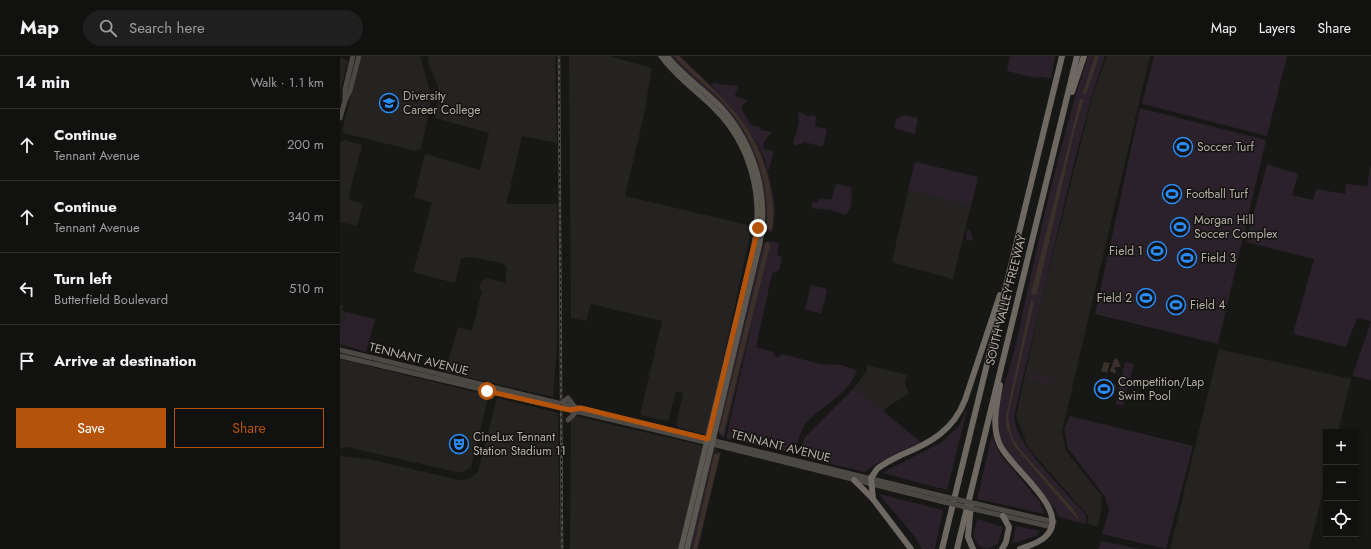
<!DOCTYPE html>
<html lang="en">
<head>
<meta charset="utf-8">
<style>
	body { margin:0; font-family:Jost,sans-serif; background:#1e1f1e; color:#f1f3f6 }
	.controls { position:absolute; right:12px; bottom:12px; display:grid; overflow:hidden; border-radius:0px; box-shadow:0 2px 6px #0003 }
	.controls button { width:36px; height:36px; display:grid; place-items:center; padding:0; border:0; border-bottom:1px solid #303130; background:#111110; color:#f1f3f6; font:20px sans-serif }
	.stop { position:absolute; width:12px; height:12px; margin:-9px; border:3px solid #b45309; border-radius:50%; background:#fff }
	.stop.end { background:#b45309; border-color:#fff; box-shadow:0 1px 4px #0008 }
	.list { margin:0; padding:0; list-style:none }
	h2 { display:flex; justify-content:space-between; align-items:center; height:52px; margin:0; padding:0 16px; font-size:17px }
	h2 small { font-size:13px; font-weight:400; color:#9c9d9f }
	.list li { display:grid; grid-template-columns:26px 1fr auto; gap:12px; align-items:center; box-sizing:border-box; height:72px; padding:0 16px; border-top:1px solid #303130 }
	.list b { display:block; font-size:15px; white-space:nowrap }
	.list p { margin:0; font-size:13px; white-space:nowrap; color:#9c9d9f }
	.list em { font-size:13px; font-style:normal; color:#9c9d9f }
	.actions { display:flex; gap:8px; padding:12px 16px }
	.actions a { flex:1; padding:9px 0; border:1px solid #b45309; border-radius:0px; text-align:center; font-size:14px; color:#b45309 }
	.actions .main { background:#b45309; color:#fff }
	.icon { flex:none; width:22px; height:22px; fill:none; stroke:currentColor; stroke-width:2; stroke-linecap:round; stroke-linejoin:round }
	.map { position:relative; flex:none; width:1031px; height:493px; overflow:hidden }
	header { display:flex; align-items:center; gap:24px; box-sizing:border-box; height:56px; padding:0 20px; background:#111110; border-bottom:1px solid #303130 }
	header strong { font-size:19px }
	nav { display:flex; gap:22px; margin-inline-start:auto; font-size:14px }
	.search { width:280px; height:36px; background:#1e1f1e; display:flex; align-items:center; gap:10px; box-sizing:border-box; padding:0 14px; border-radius:22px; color:#9c9d9f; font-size:15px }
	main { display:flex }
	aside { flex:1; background:#111110 }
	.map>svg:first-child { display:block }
	.built { fill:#242321 }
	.green { fill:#2a212a }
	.water { fill:#3b302a }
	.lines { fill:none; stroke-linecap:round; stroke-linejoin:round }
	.secondary { stroke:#4c4944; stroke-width:5 }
	.primary { stroke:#5b5852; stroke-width:5.5 }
	.motorway { stroke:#6d6861; stroke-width:6 }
	.rail-casing { stroke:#514e49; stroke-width:2.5 }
	.rail { stroke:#121210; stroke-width:1; stroke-dasharray:3; stroke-linecap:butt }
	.secondary-bridge { stroke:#4c4944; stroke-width:5 }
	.route { stroke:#b45309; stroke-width:5 }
	.labels { text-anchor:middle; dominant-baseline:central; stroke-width:3; stroke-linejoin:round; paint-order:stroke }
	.poi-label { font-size:12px; fill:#b8b0a6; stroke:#121210; text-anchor:start }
	.street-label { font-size:12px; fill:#b8b0a6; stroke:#121210 }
</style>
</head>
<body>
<header>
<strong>Map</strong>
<div class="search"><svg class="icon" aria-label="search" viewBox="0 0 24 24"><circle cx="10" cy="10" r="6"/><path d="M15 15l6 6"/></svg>Search here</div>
<nav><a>Map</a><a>Layers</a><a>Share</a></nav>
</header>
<main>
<aside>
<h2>14 min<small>Walk · 1.1 km</small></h2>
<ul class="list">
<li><svg class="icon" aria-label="ahead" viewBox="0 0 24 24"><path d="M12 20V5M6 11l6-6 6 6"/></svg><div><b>Continue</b><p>Tennant Avenue</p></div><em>200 m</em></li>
<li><svg class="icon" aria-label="ahead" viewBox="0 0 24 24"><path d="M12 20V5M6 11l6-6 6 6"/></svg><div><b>Continue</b><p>Tennant Avenue</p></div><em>340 m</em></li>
<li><svg class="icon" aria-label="left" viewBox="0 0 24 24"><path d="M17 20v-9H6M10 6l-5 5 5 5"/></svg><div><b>Turn left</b><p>Butterfield Boulevard</p></div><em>510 m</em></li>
<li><svg class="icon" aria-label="arrive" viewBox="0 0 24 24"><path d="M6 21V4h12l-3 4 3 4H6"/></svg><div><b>Arrive at destination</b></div></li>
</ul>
<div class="actions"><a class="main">Save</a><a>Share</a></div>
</aside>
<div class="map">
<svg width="1031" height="493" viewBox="0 0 1031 493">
	<rect width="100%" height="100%" fill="#171715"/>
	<g class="built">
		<polygon points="22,0 80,0 92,41 81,93 76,95 3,77 2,74"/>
		<polygon points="88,0 215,0 217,87 182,80 167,145 168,148 217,148 217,290 213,341 105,316 118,271 132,275 142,235 139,233 141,225 149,222 165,227 167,213 162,207 129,201 121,203 115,227 73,216 92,147 74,141 85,98 140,114 149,77 95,62 99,37 97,28 89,9"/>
		<polygon points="229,0 269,0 312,12 303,63 285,140 412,170 367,379 339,372 336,369 343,337 336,335 328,365 300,359 322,265 251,248 246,265 231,262"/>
		<polygon points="767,0 810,0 722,375 726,395 761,439 762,449 758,471 747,468 748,460 688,391 676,360 701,246 753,38"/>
		<polygon points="0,1 8,5 0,36"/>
		<polygon points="4,84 22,89 8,143 23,148 17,170 0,166 0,87"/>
		<polygon points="575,106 638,121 613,223 554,207 552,205"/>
		<polygon points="0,249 3,249 2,254 6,256 0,276"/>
		<polygon points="879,293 1011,323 998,376 986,376 986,424 969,493 830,493"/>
		<polygon points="0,303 147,339 148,342 131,411 123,416 116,416 7,391 0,392"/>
		<polygon points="527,309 567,319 565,329 569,337 545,353 544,356 514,332 527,314"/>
		<polygon points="157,342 218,357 220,493 0,493 0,400 29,403 119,424 128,423 138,416"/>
		<polygon points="231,359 377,393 356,480 347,477 340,493 230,493"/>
	</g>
	<g class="green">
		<path d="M 331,0 L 340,0 L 380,38 L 370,27 L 398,30 L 395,40 L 407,44 L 401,52 L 411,69 L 421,71 L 420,74 L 432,76 C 429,82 421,84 424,93 L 434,95 L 428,116 L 423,99 L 414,81 C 427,110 440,145 432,177 L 426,175 L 425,172 C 428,123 411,76 376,42 C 361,28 344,16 331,0 Z"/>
		<polygon points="670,0 715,0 711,23 702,21 696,22 667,15"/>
		<path d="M 748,0 L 765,0 L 753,36 L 734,107 L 676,351 C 675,355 674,361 675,366 C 679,391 726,436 744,457 L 746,461 L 745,468 L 719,461 L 715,453 C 699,434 660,396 658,373 C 655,350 671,311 676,287 C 697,191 717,94 748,0 Z"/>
		<polygon points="814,0 947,0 927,80 802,48"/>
		<polygon points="800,52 926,84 878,288 755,258"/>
		<polygon points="458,55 468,60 473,59 476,61 475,70 487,73 483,91 464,86 456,90 453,87 459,67"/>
		<polygon points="564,59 578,62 575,78 554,72 556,63"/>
		<polygon points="575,106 638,121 631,150 568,134"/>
		<polygon points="927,108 958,118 952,139 973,144 976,133 1005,138 1006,128 1027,130 1031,108 1031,265 1017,262 1006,291 953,278 974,203 906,186"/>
		<path d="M 496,128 L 511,131 C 512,140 513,154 505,159 L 491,154 L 471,152 L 473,146 L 478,146 L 480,142 L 491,144 Z"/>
		<polygon points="630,174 633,183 630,185 626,183 627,175"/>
		<path d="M 428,185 L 439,187 L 437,199 L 442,201 L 439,214 L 432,218 L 416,291 L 433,296 L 435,300 L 439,301 L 442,298 L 480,308 L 501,309 L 517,314 C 510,339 479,350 464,370 C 460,377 457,394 449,396 L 386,382 L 416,250 L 384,382 L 380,379 L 378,375 L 423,188 Z"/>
		<polygon points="471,229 485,232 487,236 481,258 465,253"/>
		<polygon points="6,256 35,263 26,296 0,288 0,276"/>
		<polygon points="1031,266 1031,324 1012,320"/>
		<polygon points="785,306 794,308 783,350 776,348"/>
		<polygon points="697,318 710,322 709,328 687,323 692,319"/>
		<polygon points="514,332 581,386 539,406 525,416 462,401 459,397 465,381"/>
		<polygon points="628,351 607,434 542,417 602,386 619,370"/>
		<polygon points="730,360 853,390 826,493 762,478 769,454 765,441 728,392 724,373"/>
		<polygon points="652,379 659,397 700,446 705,458 637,443"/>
		<polygon points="378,396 381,396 358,493 350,493 373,397"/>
		<polygon points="539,438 603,454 595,493 582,493 574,480"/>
		<polygon points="637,463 663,471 658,488 647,493 638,489 633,480"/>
		<polygon points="676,470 700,475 696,480 671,488 674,481"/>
		<polygon points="761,485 800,493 758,493"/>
	</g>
	<g class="water">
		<path d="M 334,0 L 339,0 C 383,44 421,70 431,137 C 433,148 435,163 431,174 L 428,173 L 427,170 C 429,123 414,79 381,44 C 366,29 348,16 334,0 Z"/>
		<polygon points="755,0 759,0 746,38 744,39 743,37"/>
		<polygon points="740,43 744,44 735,72 697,238 693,239 691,237"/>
		<polygon points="426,186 429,187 430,189 383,379 379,376"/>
		<polygon points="691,244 694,246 668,360 672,381 679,392 733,453 739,463 738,464 674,390 666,370 666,360"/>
		<polygon points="777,302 781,311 775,311 774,313 776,314 775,318 770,315 774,304"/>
		<polygon points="764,306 770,307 767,317 761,315"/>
		<polygon points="755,326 774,330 776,328 773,340 753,335"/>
		<polygon points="380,397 357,493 353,493 374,399"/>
	</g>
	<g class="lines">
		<g class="secondary">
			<polyline points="5,44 5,34 13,0"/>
			<polyline points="0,62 5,45 10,35 19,0"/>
			<polyline points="0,294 606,441"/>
			<polyline points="0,300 316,374 604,446"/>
			<polyline points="222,347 228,342 234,350"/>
			<polyline points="228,364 236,356"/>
			<polyline points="637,448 714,466"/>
			<polyline points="638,454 712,471"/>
		</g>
		<g class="primary">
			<path d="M 321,0 C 336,21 357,35 375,53 C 411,89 424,141 414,190 L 341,493"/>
			<path d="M 327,0 C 342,19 363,33 380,50 C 415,88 430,141 419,191 L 347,493"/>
		</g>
		<g class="motorway">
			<polyline points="732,36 744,0"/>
			<path d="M 660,329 C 657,348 651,370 660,389 C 670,412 734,456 705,481 C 699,487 688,490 680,493"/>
			<polyline points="514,424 533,443 571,493"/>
			<path d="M 533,443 L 531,422 L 537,413 C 544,407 553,403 561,399 C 590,387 613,375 625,344 L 660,239"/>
			<polyline points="631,448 628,481 633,493"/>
			<polyline points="602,493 722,0"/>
			<polyline points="617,493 737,0"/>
			<polyline points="662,493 666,486 669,471 663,460"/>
		</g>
		<defs>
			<polyline id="rail" points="219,0 222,493"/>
		</defs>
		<use href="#rail" class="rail-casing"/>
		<use href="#rail" class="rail"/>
		<g class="secondary-bridge">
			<polyline points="606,441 637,448"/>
			<polyline points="604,446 638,454"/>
		</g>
	</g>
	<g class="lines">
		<polyline class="route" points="147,335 230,354 241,352 368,383 418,172"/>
	</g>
	<defs>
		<symbol id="university-ring" viewBox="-11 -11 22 22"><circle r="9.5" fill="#121210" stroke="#2a8cf9" stroke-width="1.5"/><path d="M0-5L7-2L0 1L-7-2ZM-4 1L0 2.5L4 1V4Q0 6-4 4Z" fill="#2a8cf9"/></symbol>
		<symbol id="stadium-ring" viewBox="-11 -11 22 22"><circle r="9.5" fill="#121210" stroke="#2a8cf9" stroke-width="1.5"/><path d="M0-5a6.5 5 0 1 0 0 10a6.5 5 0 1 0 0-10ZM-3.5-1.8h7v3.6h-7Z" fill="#2a8cf9"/></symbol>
		<symbol id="theatre-ring" viewBox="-11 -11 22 22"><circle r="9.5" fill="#121210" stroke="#2a8cf9" stroke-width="1.5"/><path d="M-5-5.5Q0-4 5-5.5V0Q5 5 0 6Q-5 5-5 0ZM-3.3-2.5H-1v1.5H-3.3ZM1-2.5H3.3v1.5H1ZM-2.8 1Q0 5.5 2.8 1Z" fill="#2a8cf9"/></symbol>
	</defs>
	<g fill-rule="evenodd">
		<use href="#university-ring" x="38" y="36" width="22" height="22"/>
		<use href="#stadium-ring" x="832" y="80" width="22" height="22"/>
		<use href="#stadium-ring" x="821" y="127" width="22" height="22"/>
		<use href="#stadium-ring" x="829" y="160" width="22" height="22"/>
		<use href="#stadium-ring" x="806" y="184" width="22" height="22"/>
		<use href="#stadium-ring" x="836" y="191" width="22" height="22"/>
		<use href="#stadium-ring" x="795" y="231" width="22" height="22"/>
		<use href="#stadium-ring" x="825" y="238" width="22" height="22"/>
		<use href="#stadium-ring" x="753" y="322" width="22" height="22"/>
		<use href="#theatre-ring" x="108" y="377" width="22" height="22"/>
	</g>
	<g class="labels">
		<g class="poi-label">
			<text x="63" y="40">Diversity<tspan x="63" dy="14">Career College</tspan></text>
			<text x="857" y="91">Soccer Turf</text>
			<text x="846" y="138">Football Turf</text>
			<text x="854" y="164">Morgan Hill<tspan x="854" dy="14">Soccer Complex</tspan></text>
			<text x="803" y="195" text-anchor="end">Field 1</text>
			<text x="861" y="202">Field 3</text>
			<text x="792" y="242" text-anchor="end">Field 2</text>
			<text x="850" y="249">Field 4</text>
			<text x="778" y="326">Competition/Lap<tspan x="778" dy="14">Swim Pool</tspan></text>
			<text x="133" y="381">CineLux Tennant<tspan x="133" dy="14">Station Stadium 11</tspan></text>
		</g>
		<g class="street-label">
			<text transform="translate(666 244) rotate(-76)">SOUTH VALLEY FREEWAY</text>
			<text transform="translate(79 303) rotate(14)">TENNANT AVENUE</text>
			<text transform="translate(441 390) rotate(14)">TENNANT AVENUE</text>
		</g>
	</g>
</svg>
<div class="controls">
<button>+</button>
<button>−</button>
<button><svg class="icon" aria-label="locate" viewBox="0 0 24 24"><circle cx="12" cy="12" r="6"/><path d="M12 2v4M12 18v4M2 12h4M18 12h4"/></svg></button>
</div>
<div class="stop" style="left:147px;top:335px"></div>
<div class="stop end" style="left:418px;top:172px"></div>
</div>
</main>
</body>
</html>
